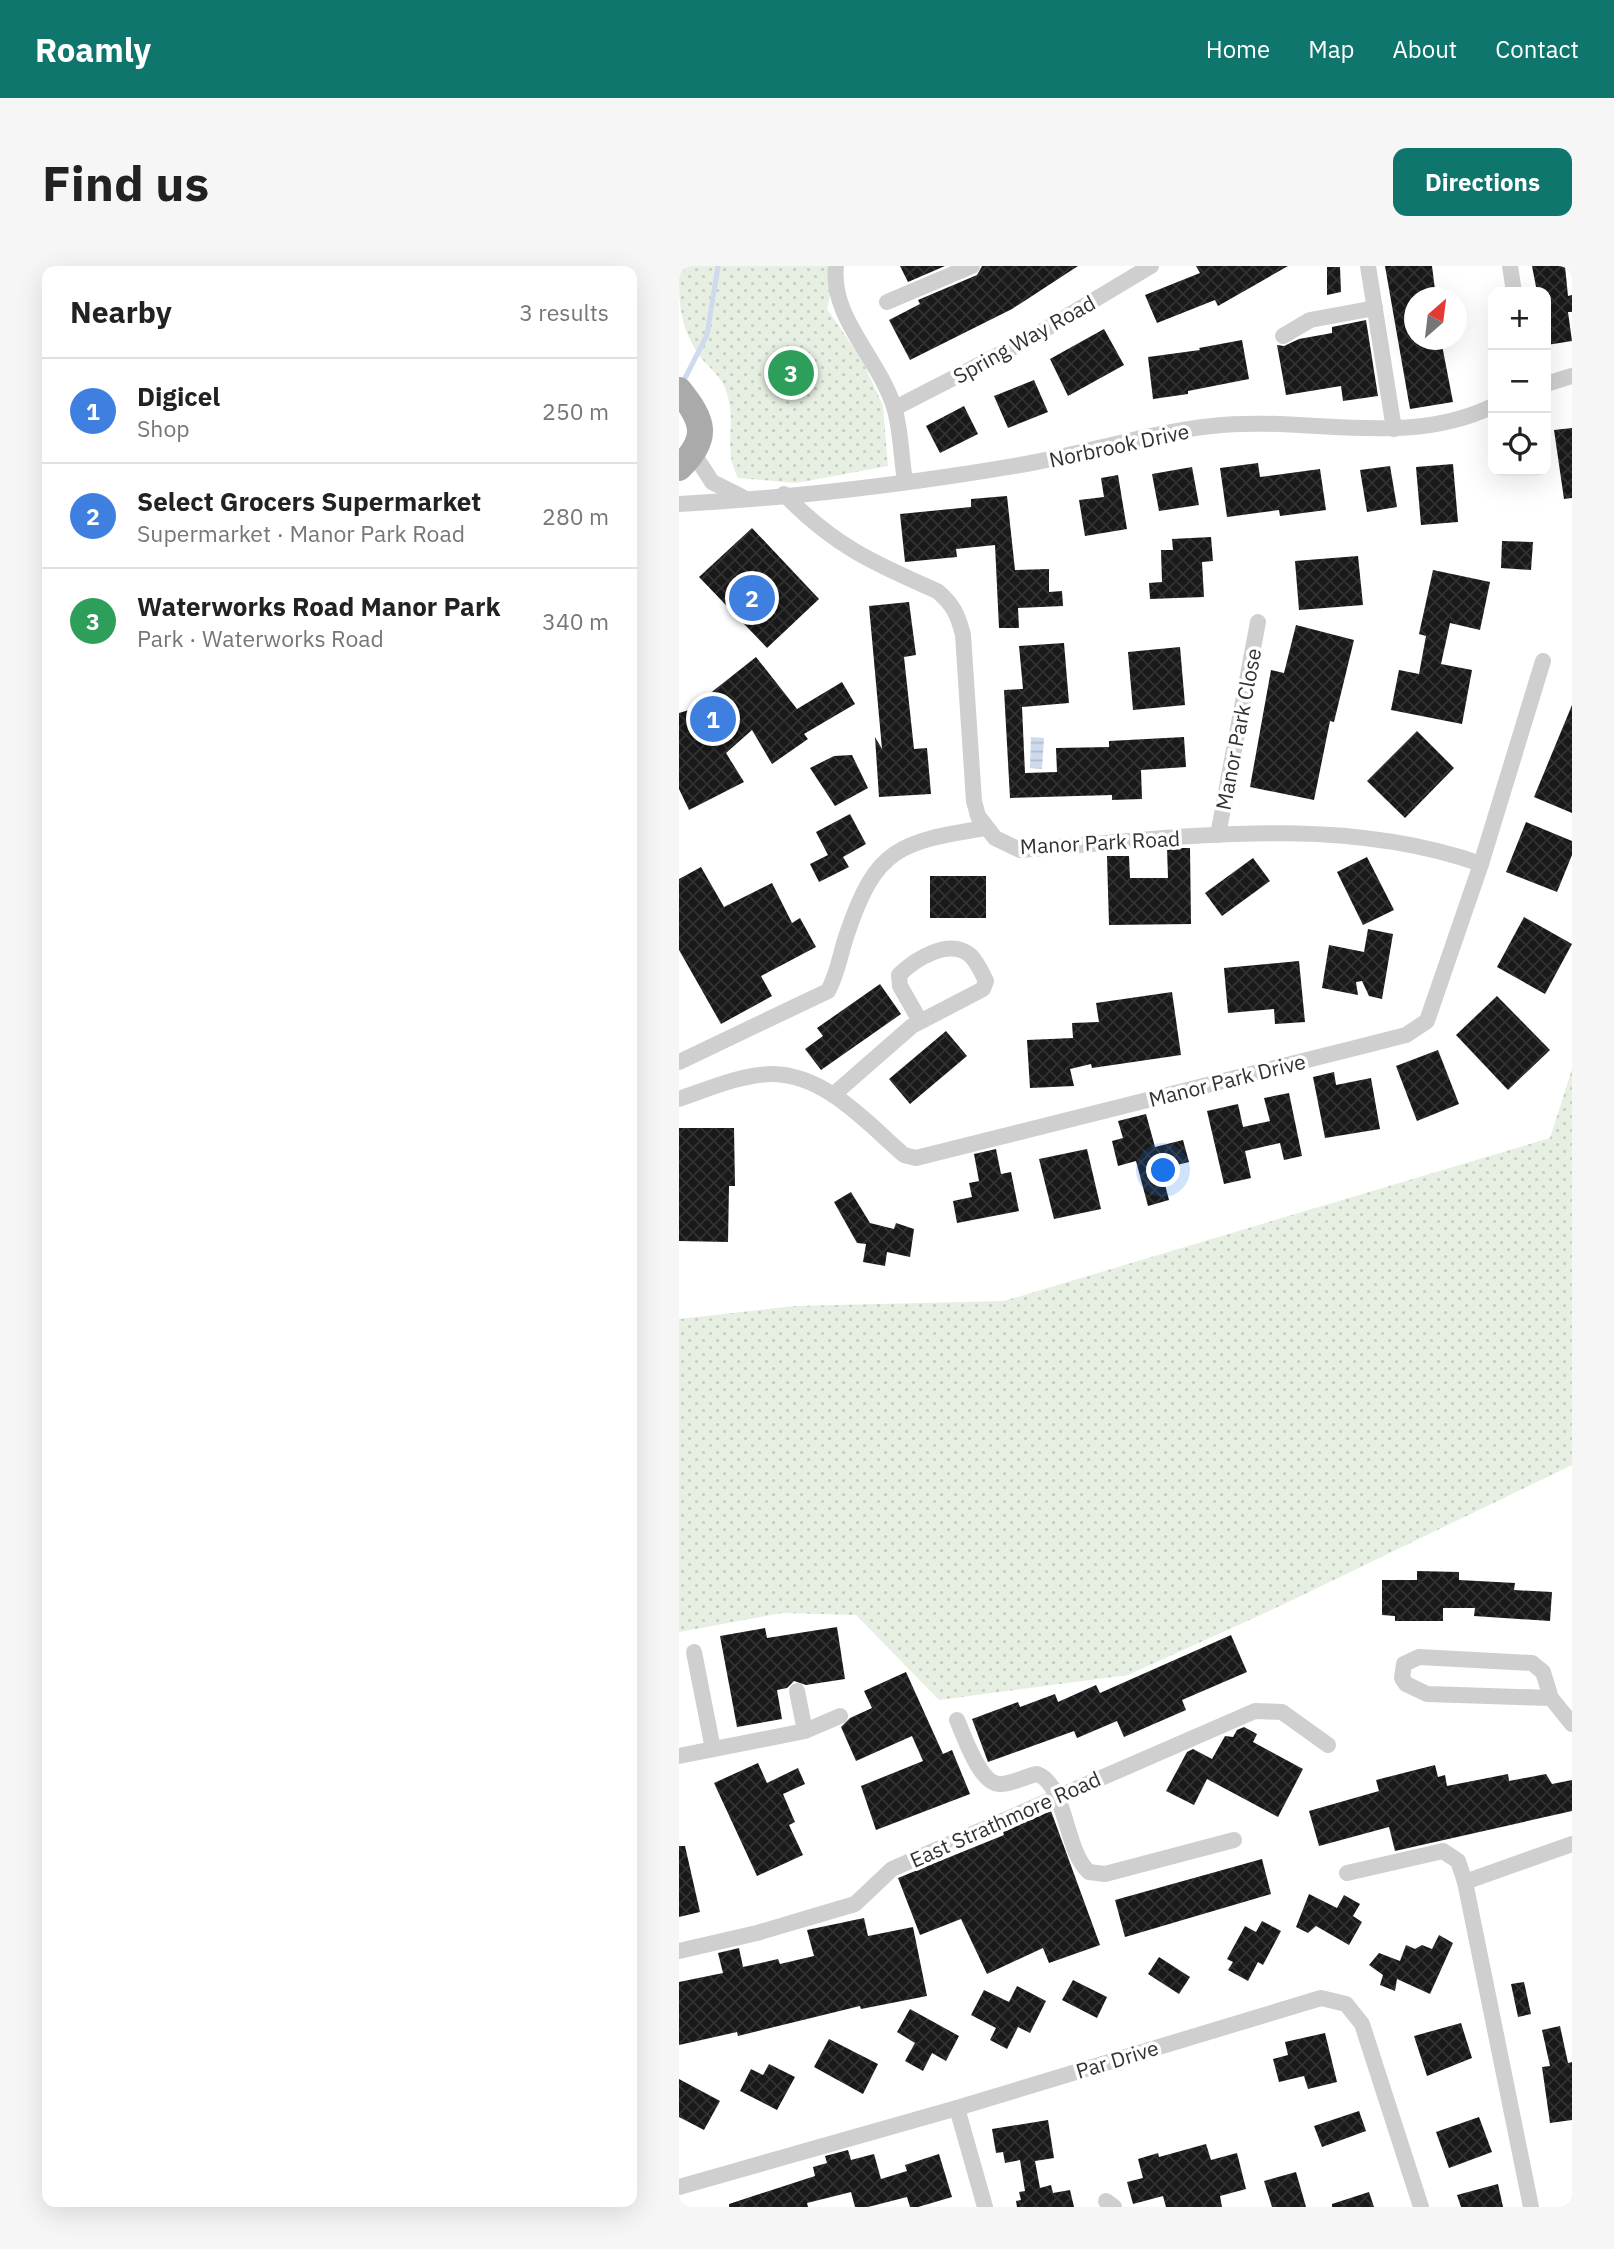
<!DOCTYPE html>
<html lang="en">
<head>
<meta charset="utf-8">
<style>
	body { margin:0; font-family:"IBM Plex Sans",sans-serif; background:#f6f6f6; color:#222 }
	.controls { position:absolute; right:21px; top:21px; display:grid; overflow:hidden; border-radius:14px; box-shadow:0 7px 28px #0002 }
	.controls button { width:63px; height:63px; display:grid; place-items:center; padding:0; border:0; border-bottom:2px solid #e0e0e0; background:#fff; color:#222; font:35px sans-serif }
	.compass { position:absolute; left:725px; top:21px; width:63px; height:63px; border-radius:50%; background:#fff; box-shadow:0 7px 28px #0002; rotate:28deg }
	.you { position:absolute; left:485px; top:905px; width:24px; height:24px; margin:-18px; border:5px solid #fff; border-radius:50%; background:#1a73e8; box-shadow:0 0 0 10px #1a73e833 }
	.badge { display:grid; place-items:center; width:46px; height:46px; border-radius:50%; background:#0f766e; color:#fff; font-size:23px; font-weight:700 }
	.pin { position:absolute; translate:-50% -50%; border:4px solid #fff; box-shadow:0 2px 7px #0006 }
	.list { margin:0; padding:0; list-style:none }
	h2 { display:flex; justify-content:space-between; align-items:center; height:91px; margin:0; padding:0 28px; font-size:30px }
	h2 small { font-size:23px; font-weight:400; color:#767676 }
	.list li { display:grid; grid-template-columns:46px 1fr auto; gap:21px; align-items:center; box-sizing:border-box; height:105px; padding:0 28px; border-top:2px solid #e0e0e0 }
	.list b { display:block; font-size:26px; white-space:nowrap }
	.list p { margin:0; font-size:23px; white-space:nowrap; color:#767676 }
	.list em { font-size:23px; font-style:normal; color:#767676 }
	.icon { flex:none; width:38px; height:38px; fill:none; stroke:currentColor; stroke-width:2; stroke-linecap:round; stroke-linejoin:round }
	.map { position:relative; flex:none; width:893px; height:1941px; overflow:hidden; border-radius:14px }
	header { display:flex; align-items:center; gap:42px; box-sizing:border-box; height:98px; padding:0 35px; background:#0f766e; color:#fff }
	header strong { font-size:33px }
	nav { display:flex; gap:38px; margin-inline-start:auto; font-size:24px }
	.intro { display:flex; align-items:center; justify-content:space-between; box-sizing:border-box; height:168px; padding:0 42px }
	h1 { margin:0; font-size:49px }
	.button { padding:18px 32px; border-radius:14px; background:#0f766e; color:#fff; font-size:24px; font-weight:700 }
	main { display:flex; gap:42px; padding:0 42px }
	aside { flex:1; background:#fff; border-radius:14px; box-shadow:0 7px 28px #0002 }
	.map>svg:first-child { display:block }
	.grass { fill:url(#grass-dots) }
	.water { fill:url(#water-rules) }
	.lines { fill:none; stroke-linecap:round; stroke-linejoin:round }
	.stream { stroke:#cedbee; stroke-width:5 }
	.building { fill:url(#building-cross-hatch) }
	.minor { stroke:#cfcfcf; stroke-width:16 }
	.primary { stroke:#aaa; stroke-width:26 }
	.labels { text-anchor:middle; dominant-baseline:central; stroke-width:7; stroke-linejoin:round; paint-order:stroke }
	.street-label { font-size:21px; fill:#323232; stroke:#fff }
</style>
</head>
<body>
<header>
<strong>Roamly</strong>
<nav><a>Home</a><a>Map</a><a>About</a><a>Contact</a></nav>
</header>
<div class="intro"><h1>Find us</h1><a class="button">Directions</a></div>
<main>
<aside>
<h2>Nearby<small>3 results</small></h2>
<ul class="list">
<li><span class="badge" style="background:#3f7fe0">1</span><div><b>Digicel</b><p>Shop</p></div><em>250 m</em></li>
<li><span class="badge" style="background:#3f7fe0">2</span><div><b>Select Grocers Supermarket</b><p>Supermarket · Manor Park Road</p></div><em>280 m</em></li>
<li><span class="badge" style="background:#2e9e5b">3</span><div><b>Waterworks Road Manor Park</b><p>Park · Waterworks Road</p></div><em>340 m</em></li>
</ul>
</aside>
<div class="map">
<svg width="893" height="1941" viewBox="0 0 893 1941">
	<defs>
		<pattern id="grass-dots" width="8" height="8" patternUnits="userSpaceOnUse" patternTransform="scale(1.75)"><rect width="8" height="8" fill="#e6efe1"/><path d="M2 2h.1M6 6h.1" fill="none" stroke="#c6cdc2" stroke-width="1.8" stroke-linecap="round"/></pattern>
		<pattern id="water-rules" width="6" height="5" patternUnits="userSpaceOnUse" patternTransform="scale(1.75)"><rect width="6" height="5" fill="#cedbee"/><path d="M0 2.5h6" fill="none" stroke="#b1bccd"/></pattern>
		<pattern id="building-cross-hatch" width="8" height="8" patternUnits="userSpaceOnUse" patternTransform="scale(1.75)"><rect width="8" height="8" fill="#191919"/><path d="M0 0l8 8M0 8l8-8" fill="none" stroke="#323232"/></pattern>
	</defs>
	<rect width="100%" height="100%" fill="#fff"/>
	<g class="grass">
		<path d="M 0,0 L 158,0 L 148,43 L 183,94 L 204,140 L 209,200 L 117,217 L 59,212 C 42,179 60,157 46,122 C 42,111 30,101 22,92 C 0,60 0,40 0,0 Z"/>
		<polygon points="893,803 893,1199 601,1340 449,1409 260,1434 177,1349 103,1347 0,1366 0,1053 116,1040 325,1035 871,872"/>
	</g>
	<polygon class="water" points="352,471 365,472 363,503 351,502"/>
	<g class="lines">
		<polyline class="stream" points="4,116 28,69 39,0"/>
	</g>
	<g class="building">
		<polygon points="221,0 266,0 229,16"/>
		<polygon points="303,0 399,0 333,43 231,94 210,54 241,38 239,34 298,9"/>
		<polygon points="517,0 609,0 539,40 536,34 478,57 466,29 521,7"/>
		<polygon points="706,0 753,0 757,32 736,32 736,74 762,74 774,136 731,143"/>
		<polygon points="853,0 886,0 889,30 893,29 893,46 889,46 893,75 868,79 867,26 858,26"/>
		<polygon points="648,1 661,1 662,26 648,29"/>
		<polygon points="687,54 699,130 664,135 662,120 607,129 598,79 605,80 620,73 653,67 653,61"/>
		<polygon points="425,63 445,99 389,130 371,93"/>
		<polygon points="563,74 570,113 509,125 509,128 474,133 469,91 521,84 520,82"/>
		<polygon points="355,114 369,146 329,162 315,130"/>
		<polygon points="285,140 299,168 261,187 247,160"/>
		<polygon points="893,162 893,232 885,233 875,164"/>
		<polygon points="579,197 581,211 641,203 647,244 601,250 600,244 548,251 541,202"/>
		<polygon points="774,198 779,256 742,259 737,201"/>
		<polygon points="711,200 718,241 688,246 681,204"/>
		<polygon points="513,201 520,239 480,245 473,208"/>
		<polygon points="439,209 448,263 406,270 400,234 425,231 422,212"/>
		<polygon points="328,230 336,304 370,303 370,326 383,325 384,340 339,342 340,362 320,362 316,279 277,283 278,291 226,296 221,248 292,241 292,233"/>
		<polygon points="73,262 140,333 88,382 20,311"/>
		<polygon points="532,271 534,295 523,296 525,331 471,333 470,317 483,316 482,284 494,284 493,273"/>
		<polygon points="823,275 854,276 852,304 822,302"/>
		<polygon points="679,290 684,339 620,344 616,295"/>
		<polygon points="754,304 811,316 801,364 771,357 762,398 793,404 783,458 712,444 720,404 740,408 747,370 740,368"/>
		<polygon points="230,336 237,389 225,391 235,483 248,482 252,528 200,531 196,471 203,483 190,340"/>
		<polygon points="617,359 675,374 655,456 651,455 635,534 571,521 592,404 605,407"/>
		<polygon points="385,377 390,437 343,441 346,507 378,506 377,482 430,481 430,475 505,471 507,501 462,504 463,533 433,534 433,529 331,532 325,424 344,423 340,380"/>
		<polygon points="501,381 506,439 454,444 449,386"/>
		<polygon points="77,391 118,443 163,416 176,438 125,468 129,473 93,498 73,464 47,487 65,516 10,544 0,523 0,447 10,444"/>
		<polygon points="893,439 893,547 855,531"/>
		<polygon points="738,465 775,502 726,552 688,515"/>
		<polygon points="173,489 189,522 156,540 131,502 155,490"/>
		<polygon points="171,548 187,578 164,591 170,601 140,616 131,598 149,589 137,566"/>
		<polygon points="847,556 893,575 893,589 878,626 827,606"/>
		<polygon points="488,582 511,582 512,658 430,659 428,590 450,590 451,612 489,612"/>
		<polygon points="688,591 715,644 684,659 658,606"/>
		<polygon points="574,592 591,615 543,650 526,627"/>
		<polygon points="22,601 45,641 93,617 113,657 121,652 137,681 82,710 93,730 42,758 0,684 0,613"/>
		<rect x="251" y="610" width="56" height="42"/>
		<polygon points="845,651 893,678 866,728 818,701"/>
		<polygon points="689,663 714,668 703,733 690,730 683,715 677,716 679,729 643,722 650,679 685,686"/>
		<polygon points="620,695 626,756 596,758 595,743 549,747 545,702"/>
		<polygon points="201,718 222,748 142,804 126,783 144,770 138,762"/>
		<polygon points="493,726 502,789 413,802 412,798 391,803 395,820 351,822 348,774 394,772 393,757 420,756 417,737"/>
		<polygon points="818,730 871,784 829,824 777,769"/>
		<polygon points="267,765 288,790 231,838 210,813"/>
		<polygon points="759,784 780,838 738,855 717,800"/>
		<polygon points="655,806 657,819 692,812 701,863 646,872 634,811"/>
		<polygon points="610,827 623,890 605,894 601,877 566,885 572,912 545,918 528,845 559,838 564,861 591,855 585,832"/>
		<polygon points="467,848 476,881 504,874 510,896 482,903 490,934 469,940 457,895 439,900 433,875 444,872 439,855"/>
		<polygon points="0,862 55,862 56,920 50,920 49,976 0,975"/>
		<polygon points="317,883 322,908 332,906 340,945 278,957 274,935 293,931 290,917 300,915 295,888"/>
		<polygon points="408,883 422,943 375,953 360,893"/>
		<polygon points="172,926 191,957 215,963 217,957 235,963 231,991 208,986 206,1000 184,996 187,978 178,977 155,936"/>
		<polygon points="738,1305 780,1306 780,1314 836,1317 835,1324 873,1326 871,1355 795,1350 796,1342 764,1342 764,1355 716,1355 716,1350 703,1349 703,1314 738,1314"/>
		<polygon points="158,1361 166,1413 127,1419 115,1415 108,1422 98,1424 103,1453 58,1461 41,1370 86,1362 88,1372"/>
		<polygon points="552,1369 568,1406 503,1434 507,1444 445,1471 438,1455 398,1472 395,1465 309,1496 293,1453 339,1436 341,1441 376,1428 379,1436 417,1419 421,1427"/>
		<polygon points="227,1406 264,1488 273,1484 291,1528 197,1564 182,1520 244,1495 233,1470 177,1495 162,1461 171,1452 193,1442 185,1425"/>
		<polygon points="565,1461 578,1468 574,1476 624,1503 599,1551 528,1513 515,1539 487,1525 508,1486 514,1483 533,1493 546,1470 554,1471 558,1464"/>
		<polygon points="79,1497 88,1517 119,1502 126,1518 104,1528 116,1556 110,1559 124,1589 78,1610 35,1517"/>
		<polygon points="756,1499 759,1511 766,1509 768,1520 829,1508 830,1515 867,1508 873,1518 893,1514 893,1545 716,1585 710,1561 640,1580 630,1545 700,1525 697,1514"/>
		<polygon points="372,1545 421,1679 370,1697 364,1682 308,1708 282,1653 241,1669 219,1612 325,1569 324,1566"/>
		<polygon points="0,1580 6,1580 21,1646 0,1651"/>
		<polygon points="583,1593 592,1628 446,1671 436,1634"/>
		<polygon points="630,1628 658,1642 665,1629 681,1638 674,1650 683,1656 670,1679 637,1660 629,1667 617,1661"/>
		<polygon points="185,1652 189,1670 234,1661 248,1730 182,1743 181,1740 59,1770 58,1766 0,1779 0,1716 44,1707 39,1687 60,1682 64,1701 99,1693 101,1698 135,1690 128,1664"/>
		<polygon points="583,1655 602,1665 584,1699 579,1696 569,1715 549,1704 554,1696 548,1693 566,1660 577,1666"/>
		<polygon points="760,1669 774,1677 751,1728 718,1713 716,1725 701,1719 704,1709 690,1699 700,1687 721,1695 727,1679 736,1683 743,1679 753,1683"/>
		<polygon points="480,1691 511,1711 500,1728 469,1708"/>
		<polygon points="394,1714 428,1731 418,1752 383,1734"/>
		<polygon points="845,1716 852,1748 839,1751 832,1718"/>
		<polygon points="338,1720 367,1735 351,1767 339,1761 328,1783 311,1774 317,1762 292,1749 305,1724 330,1736"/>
		<polygon points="231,1743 280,1770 267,1795 253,1787 244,1805 226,1795 236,1777 218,1766"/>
		<polygon points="782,1757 793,1792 748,1810 735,1770"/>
		<polygon points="881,1760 889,1797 893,1796 893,1854 871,1857 863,1801 871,1800 863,1764"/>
		<polygon points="646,1767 658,1816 629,1823 625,1810 600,1816 594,1793 609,1789 606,1776"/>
		<polygon points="150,1773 199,1798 184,1828 135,1801"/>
		<polygon points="90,1798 116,1811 98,1844 61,1825 72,1803 84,1809"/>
		<polygon points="0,1813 41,1835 25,1864 0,1851"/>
		<polygon points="680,1845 687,1865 643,1881 635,1860"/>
		<polygon points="800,1851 813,1886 770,1902 757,1866"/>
		<polygon points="369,1854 375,1892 356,1895 361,1922 372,1919 374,1927 391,1924 395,1941 338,1941 337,1935 342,1934 340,1926 346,1925 341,1894 326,1897 324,1886 317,1887 313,1863"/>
		<polygon points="527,1878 532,1894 558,1887 567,1923 541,1930 543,1941 487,1941 484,1930 454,1938 448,1916 464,1912 459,1893 479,1887 480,1891"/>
		<polygon points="169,1884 172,1894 195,1888 202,1913 228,1905 226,1899 260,1888 273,1931 239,1941 231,1941 228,1931 189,1941 176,1941 172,1926 128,1937 129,1941 50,1941 50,1938 136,1910 134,1901 148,1897 146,1890"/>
		<polygon points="617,1906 627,1941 593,1941 585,1915"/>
		<polygon points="819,1918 824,1941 782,1941 778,1929"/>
		<polygon points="690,1926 695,1941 653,1941 653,1938"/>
	</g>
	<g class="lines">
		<g class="minor">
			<path d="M 157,0 C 151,51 199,91 215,141 C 222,163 222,191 226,215"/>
			<polyline points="689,0 715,163"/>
			<polyline points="831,0 835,26"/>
			<polyline points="208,36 293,0"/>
			<polyline points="604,70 631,54 696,42"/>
			<polyline points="867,118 893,110"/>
			<polyline points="216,142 350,73 472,0"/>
			<polyline points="15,188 33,216 63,231"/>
			<path d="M 105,228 C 154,279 194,297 258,325 C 274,338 279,349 284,369 L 295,535 L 299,550 L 316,572 L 341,584 C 493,573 655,546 802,598"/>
			<path d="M 0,238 C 113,232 229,218 341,199 C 405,188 468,167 533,160 C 626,149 726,183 814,140"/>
			<polyline points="539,569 579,356"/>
			<path d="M 0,796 L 149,725 C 159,707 161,688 168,668 C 197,581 221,576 306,562"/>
			<path d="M 154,829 L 233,760 L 304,723 L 307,715 C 303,707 298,696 292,690 C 271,671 236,693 220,709 L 221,720 L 241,755"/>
			<path d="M 0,833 C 29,823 63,808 94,808 C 147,809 188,857 225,889 L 237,892 L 680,781 L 727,769 L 748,755 L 802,598 L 864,395"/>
			<polyline points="15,1386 34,1483"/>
			<polyline points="118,1425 126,1465"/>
			<polyline points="872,1432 748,1428 727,1418 723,1412 725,1398 740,1391 853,1397 864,1406 872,1432 893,1458"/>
			<path d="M 278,1454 C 285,1469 300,1517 320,1518 C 332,1519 346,1510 358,1508 C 388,1519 386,1586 410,1606 L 426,1608 L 555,1574"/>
			<polyline points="0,1490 126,1465 161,1450"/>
			<polyline points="668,1607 764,1585 779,1595 786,1616"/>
			<polyline points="0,1685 78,1667 176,1638 213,1603 576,1445 603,1446 649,1479"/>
			<polyline points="278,1842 306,1941"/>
			<polyline points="0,1921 278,1842 642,1732 667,1738 683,1758 742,1941"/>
			<polyline points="427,1935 435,1941"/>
			<polyline points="852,1941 786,1616 893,1578"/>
		</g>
		<path class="primary" d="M 0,124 C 25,155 31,172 0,202"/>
	</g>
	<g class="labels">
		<g class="street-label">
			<text transform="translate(345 73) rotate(-29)">Spring Way Road</text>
			<text transform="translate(440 179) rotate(-12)">Norbrook Drive</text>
			<text transform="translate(559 463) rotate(-79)">Manor Park Close</text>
			<text transform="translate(421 576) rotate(-3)">Manor Park Road</text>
			<text transform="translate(548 814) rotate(-14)">Manor Park Drive</text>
			<text transform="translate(326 1553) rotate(-24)">East Strathmore Road</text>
			<text transform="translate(438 1793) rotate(-17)">Par Drive</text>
		</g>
	</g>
</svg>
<div class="controls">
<button>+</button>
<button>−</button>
<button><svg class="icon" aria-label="locate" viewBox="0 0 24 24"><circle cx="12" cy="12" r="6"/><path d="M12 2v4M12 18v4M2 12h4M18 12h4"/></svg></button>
</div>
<svg class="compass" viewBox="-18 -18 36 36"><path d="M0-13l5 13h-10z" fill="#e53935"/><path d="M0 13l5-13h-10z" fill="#767676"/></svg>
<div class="you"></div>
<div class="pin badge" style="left:34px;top:453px;background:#3f7fe0">1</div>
<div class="pin badge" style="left:73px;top:332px;background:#3f7fe0">2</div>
<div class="pin badge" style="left:112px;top:107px;background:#2e9e5b">3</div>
</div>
</main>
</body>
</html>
